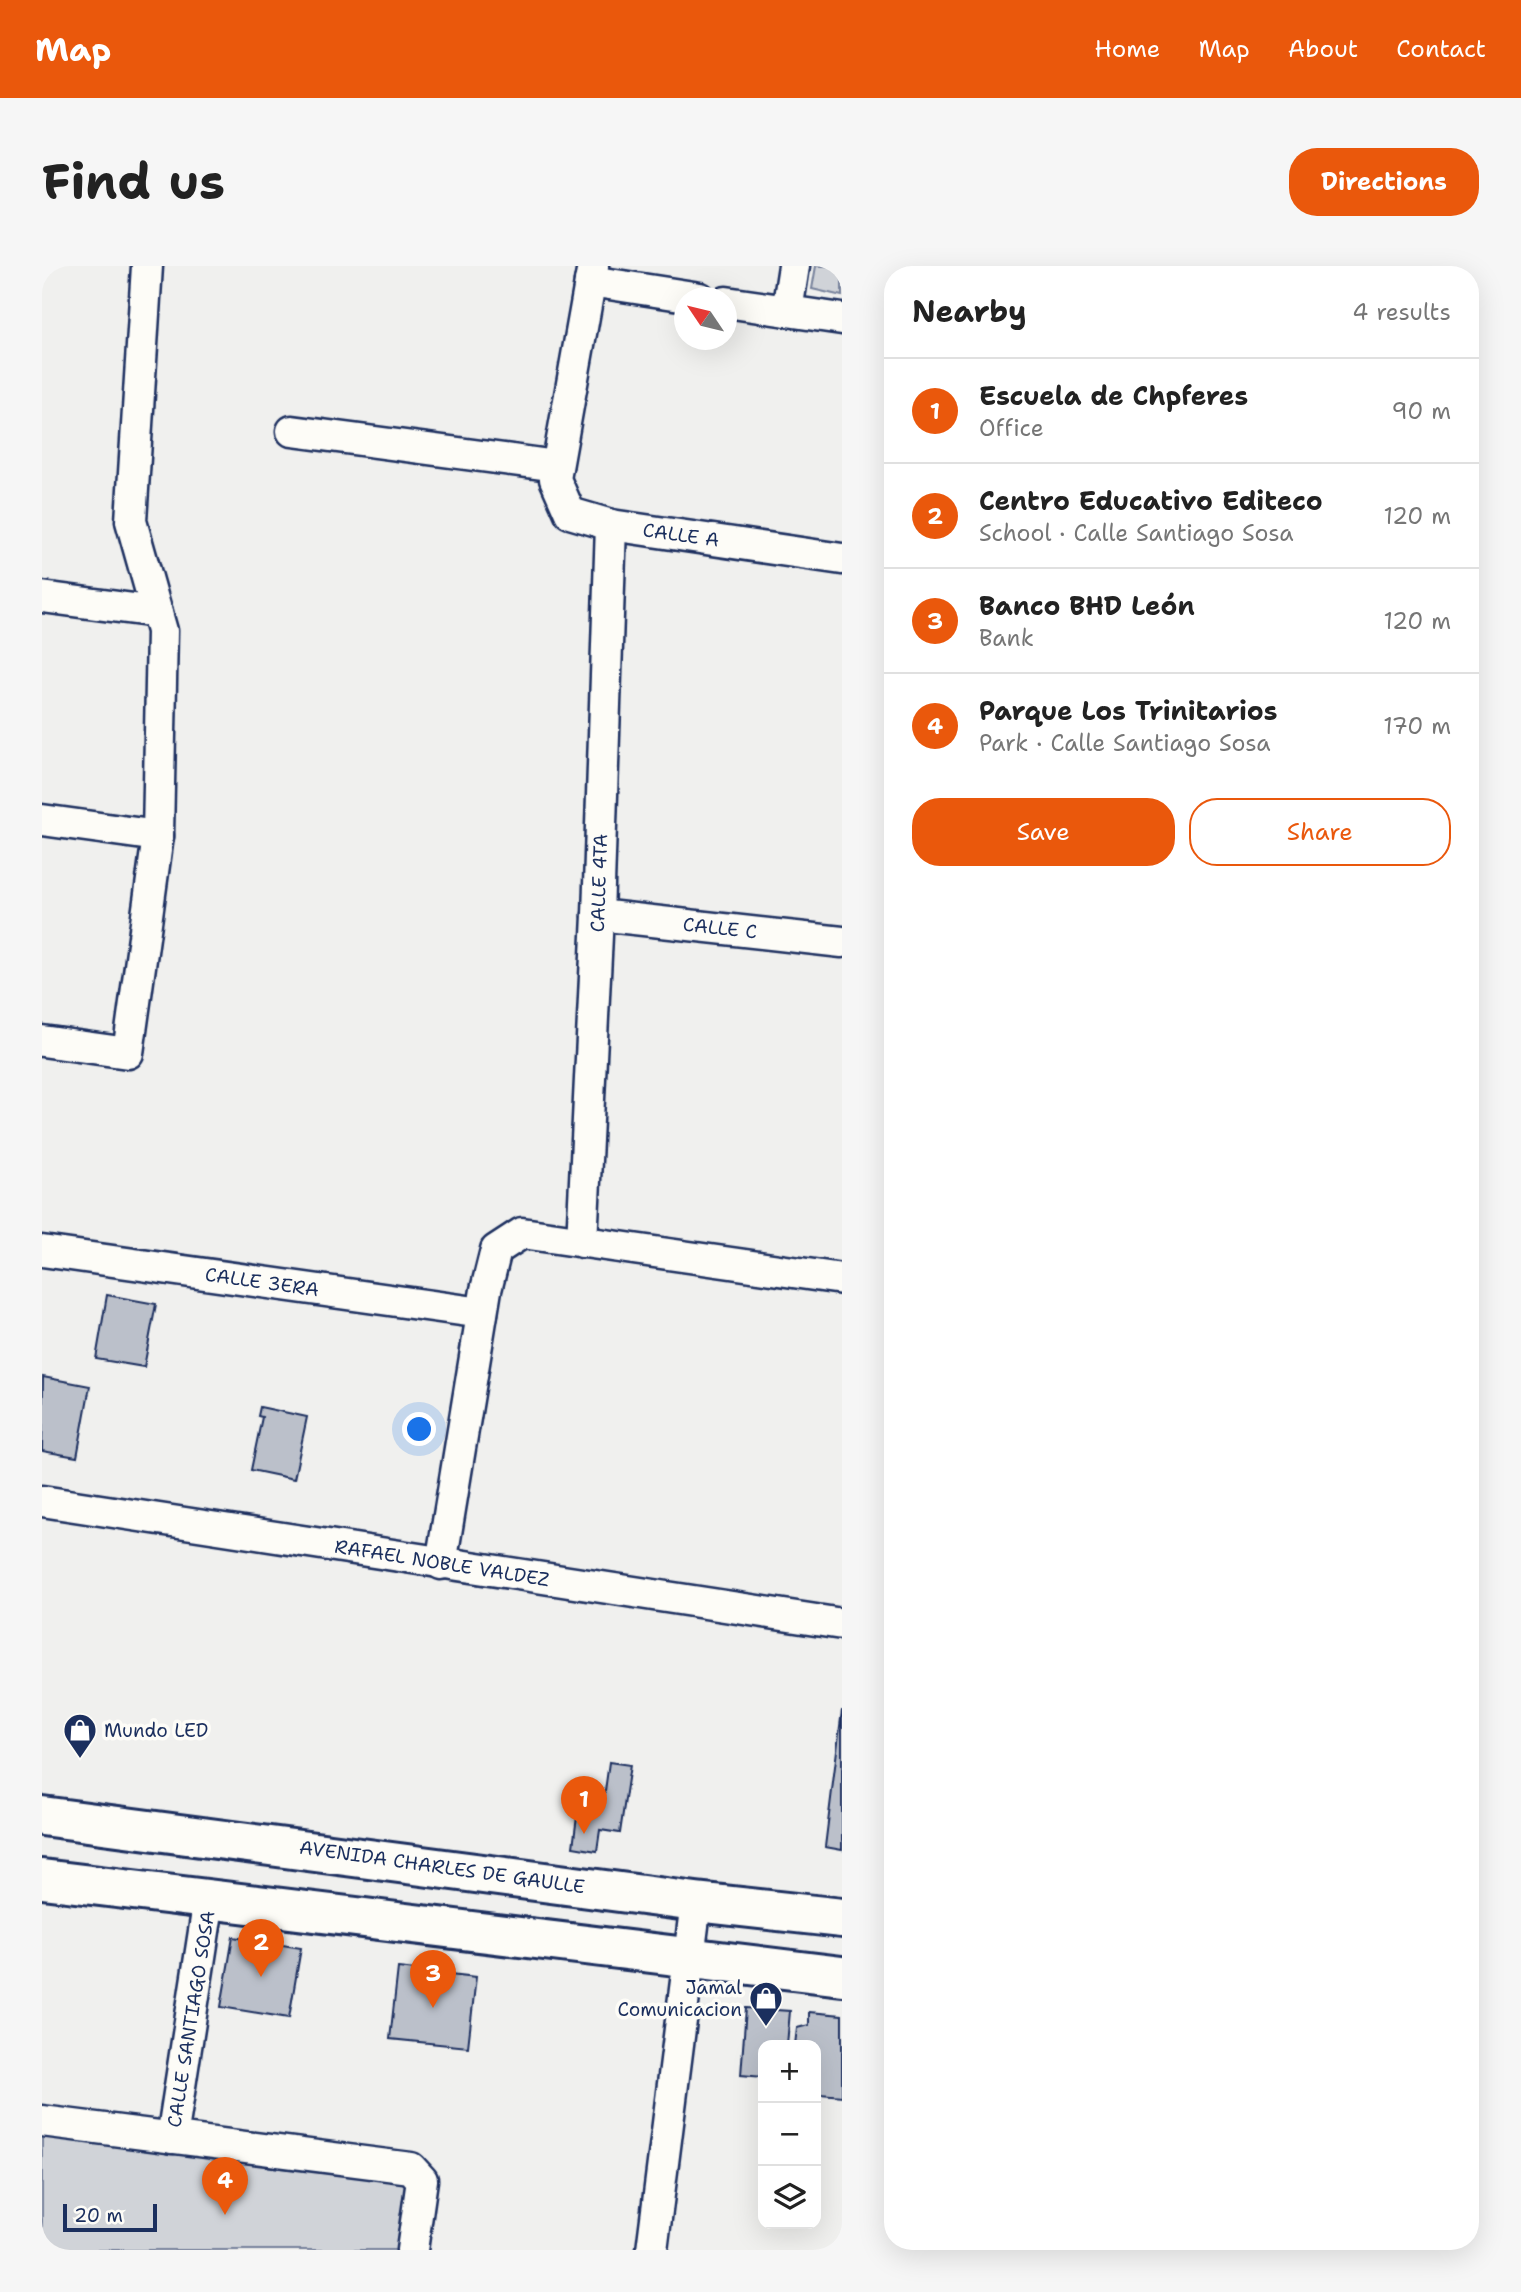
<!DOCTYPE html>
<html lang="en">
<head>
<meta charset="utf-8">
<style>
	body { margin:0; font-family:"Shantell Sans",sans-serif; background:#f6f6f6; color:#222 }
	.controls { position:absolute; right:21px; bottom:21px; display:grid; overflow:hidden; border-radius:14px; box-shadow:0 7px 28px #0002 }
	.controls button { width:63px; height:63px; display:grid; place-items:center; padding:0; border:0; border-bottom:2px solid #e0e0e0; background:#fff; color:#222; font:35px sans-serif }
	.compass { position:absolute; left:632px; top:21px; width:63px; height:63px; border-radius:50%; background:#fff; box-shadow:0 7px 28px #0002; rotate:305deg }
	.scale { position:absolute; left:21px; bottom:18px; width:94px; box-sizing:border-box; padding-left:7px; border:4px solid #1b2f5e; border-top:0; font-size:19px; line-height:24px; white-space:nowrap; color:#1b2f5e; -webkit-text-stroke:5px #fdfcf7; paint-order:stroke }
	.you { position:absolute; left:378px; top:1164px; width:24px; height:24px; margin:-18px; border:5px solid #fff; border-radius:50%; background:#1a73e8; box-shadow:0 0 0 10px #1a73e833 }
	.badge { display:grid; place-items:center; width:46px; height:46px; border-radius:50%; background:#ea580c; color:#fff; font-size:23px; font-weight:700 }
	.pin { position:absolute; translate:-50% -58px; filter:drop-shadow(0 2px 4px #0008) }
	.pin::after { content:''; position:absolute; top:37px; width:24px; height:21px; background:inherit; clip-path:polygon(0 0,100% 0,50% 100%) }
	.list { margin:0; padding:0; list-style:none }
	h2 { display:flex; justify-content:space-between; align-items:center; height:91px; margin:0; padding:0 28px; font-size:30px }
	h2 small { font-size:23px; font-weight:400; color:#767676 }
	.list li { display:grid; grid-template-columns:46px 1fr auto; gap:21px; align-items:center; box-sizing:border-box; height:105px; padding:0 28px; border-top:2px solid #e0e0e0 }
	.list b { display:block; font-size:26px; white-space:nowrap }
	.list p { margin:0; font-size:23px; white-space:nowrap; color:#767676 }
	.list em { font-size:23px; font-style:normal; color:#767676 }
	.actions { display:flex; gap:14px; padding:21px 28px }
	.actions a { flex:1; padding:16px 0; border:2px solid #ea580c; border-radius:28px; text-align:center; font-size:24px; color:#ea580c }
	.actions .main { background:#ea580c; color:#fff }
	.icon { flex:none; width:38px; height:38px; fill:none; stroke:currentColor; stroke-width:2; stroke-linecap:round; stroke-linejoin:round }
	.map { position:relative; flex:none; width:800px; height:1984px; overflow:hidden; border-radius:28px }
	header { display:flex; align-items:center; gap:42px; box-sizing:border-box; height:98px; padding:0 35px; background:#ea580c; color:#fff }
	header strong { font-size:33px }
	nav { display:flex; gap:38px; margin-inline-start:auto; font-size:24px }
	.intro { display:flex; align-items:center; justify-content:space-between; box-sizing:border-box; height:168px; padding:0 42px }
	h1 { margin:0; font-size:49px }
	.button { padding:18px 32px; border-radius:28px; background:#ea580c; color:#fff; font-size:24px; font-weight:700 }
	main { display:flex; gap:42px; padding:0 42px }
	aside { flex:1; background:#fff; border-radius:28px; box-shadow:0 7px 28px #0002 }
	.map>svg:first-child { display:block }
	.green { fill:#d0d3d8; stroke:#76819b; stroke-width:2 }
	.building { fill:#bbc0ca; stroke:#1b2f5e; stroke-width:2 }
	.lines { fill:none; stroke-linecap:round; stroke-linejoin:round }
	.street-casing { stroke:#1b2f5e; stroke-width:35 }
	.primary-casing { stroke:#1b2f5e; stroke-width:44 }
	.street { stroke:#fdfcf7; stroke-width:30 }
	.primary { stroke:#fdfcf7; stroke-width:38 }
	.labels { text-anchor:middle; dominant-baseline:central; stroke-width:7; stroke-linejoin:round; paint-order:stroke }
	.street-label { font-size:19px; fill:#1b2f5e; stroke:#fdfcf7 }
	.poi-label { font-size:19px; fill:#1b2f5e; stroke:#fdfcf7; text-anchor:start }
</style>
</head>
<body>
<header>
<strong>Map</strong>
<nav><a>Home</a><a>Map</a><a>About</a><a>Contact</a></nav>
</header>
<div class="intro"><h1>Find us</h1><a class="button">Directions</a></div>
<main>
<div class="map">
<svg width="800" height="1984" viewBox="0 0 800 1984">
	<rect width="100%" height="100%" fill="#f0f0ee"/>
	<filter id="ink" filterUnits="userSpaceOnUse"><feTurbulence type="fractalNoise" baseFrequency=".0143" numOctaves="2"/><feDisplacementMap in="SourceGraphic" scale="14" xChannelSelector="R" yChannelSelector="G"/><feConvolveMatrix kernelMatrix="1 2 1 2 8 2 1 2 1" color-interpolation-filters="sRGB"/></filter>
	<g filter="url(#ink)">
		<g class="green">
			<polygon points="774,0 800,0 800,30 770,23"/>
			<polygon points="0,1859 373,1913 360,1984 0,1984"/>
		</g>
		<g class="building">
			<polygon points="65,1029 114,1038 102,1101 54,1093"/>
			<polygon points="1,1111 48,1120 35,1191 0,1185"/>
			<polygon points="218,1141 265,1151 252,1213 209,1204 220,1151 216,1150"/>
			<polygon points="800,1444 800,1584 783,1581"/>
			<polygon points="567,1496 588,1499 578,1567 558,1564 555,1585 531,1581 538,1528 562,1532"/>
			<polygon points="191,1671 259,1682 247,1752 179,1741"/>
			<polygon points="356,1702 434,1711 426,1781 348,1773"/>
			<polygon points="704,1742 748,1745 745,1779 721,1779 721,1811 699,1809"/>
			<polygon points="767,1746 800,1749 800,1830 778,1828 774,1824 774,1779 753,1779 755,1762 767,1759"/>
		</g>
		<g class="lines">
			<defs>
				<g id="street">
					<polyline points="551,0 513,213 528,247 569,259 800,293"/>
					<polyline points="548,15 658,32"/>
					<polyline points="684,36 800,53"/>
					<polyline points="745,45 752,0"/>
					<polyline points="250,165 515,200"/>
					<polyline points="0,331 115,346"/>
					<polyline points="0,554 116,570"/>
					<polyline points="556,649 800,676"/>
					<polyline points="0,775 86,787 116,570 120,365 89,255 105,0"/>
					<polyline points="540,976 556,649 569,259"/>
					<polyline points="0,985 440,1047"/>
					<polyline points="0,1235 800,1358"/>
					<polyline points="399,1298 444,1024 454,984 480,967 800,1013"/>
					<polyline points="0,1855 369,1902 380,1914 370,1984"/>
					<polyline points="130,1872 167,1633"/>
					<polyline points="610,1984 654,1636"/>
				</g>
				<g id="primary">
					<polyline points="0,1550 654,1636 800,1652"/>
					<polyline points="0,1613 800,1710"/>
				</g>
			</defs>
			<use href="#street" class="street-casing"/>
			<use href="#primary" class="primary-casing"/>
			<use href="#street" class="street"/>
			<use href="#primary" class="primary"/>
		</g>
	</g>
	<defs>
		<symbol id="shop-pin" viewBox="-11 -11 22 30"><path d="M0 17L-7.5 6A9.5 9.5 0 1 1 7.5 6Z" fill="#1b2f5e" stroke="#fdfcf7"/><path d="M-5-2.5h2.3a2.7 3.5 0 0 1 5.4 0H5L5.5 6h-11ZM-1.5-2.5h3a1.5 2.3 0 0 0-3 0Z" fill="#fff"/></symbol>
	</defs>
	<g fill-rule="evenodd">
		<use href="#shop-pin" x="19" y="1445" width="38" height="52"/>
		<use href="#shop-pin" x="705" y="1713" width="38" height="52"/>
	</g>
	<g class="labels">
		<g class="street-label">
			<text transform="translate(639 269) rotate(8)">CALLE A</text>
			<text transform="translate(557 617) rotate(-88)">CALLE 4TA</text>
			<text transform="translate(678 662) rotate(6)">CALLE C</text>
			<text transform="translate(220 1016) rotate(8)">CALLE 3ERA</text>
			<text transform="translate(400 1297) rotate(9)">RAFAEL NOBLE VALDEZ</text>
			<text transform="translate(400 1601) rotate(8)">AVENIDA CHARLES DE GAULLE</text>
			<text transform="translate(149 1753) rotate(-81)">CALLE SANTIAGO SOSA</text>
		</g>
		<g class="poi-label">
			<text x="62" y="1464">Mundo LED</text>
			<text x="700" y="1721" text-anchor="end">Jamal<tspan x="700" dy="22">Comunicacion</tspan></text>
		</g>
	</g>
</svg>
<div class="controls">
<button>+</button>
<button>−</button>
<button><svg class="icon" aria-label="layers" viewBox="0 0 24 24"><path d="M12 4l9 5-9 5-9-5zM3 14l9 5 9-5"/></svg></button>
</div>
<svg class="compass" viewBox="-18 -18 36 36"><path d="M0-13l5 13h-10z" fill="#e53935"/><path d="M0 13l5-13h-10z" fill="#767676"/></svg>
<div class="scale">20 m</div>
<div class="you"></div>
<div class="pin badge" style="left:542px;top:1568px">1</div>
<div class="pin badge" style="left:219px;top:1711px">2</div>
<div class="pin badge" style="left:391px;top:1742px">3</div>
<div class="pin badge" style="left:183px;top:1949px">4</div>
</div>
<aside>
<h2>Nearby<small>4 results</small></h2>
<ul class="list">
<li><span class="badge">1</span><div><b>Escuela de Chpferes</b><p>Office</p></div><em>90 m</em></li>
<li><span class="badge">2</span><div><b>Centro Educativo Editeco</b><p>School · Calle Santiago Sosa</p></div><em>120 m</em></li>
<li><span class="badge">3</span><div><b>Banco BHD León</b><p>Bank</p></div><em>120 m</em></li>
<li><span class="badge">4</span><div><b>Parque Los Trinitarios</b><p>Park · Calle Santiago Sosa</p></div><em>170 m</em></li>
</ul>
<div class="actions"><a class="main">Save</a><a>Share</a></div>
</aside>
</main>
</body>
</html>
